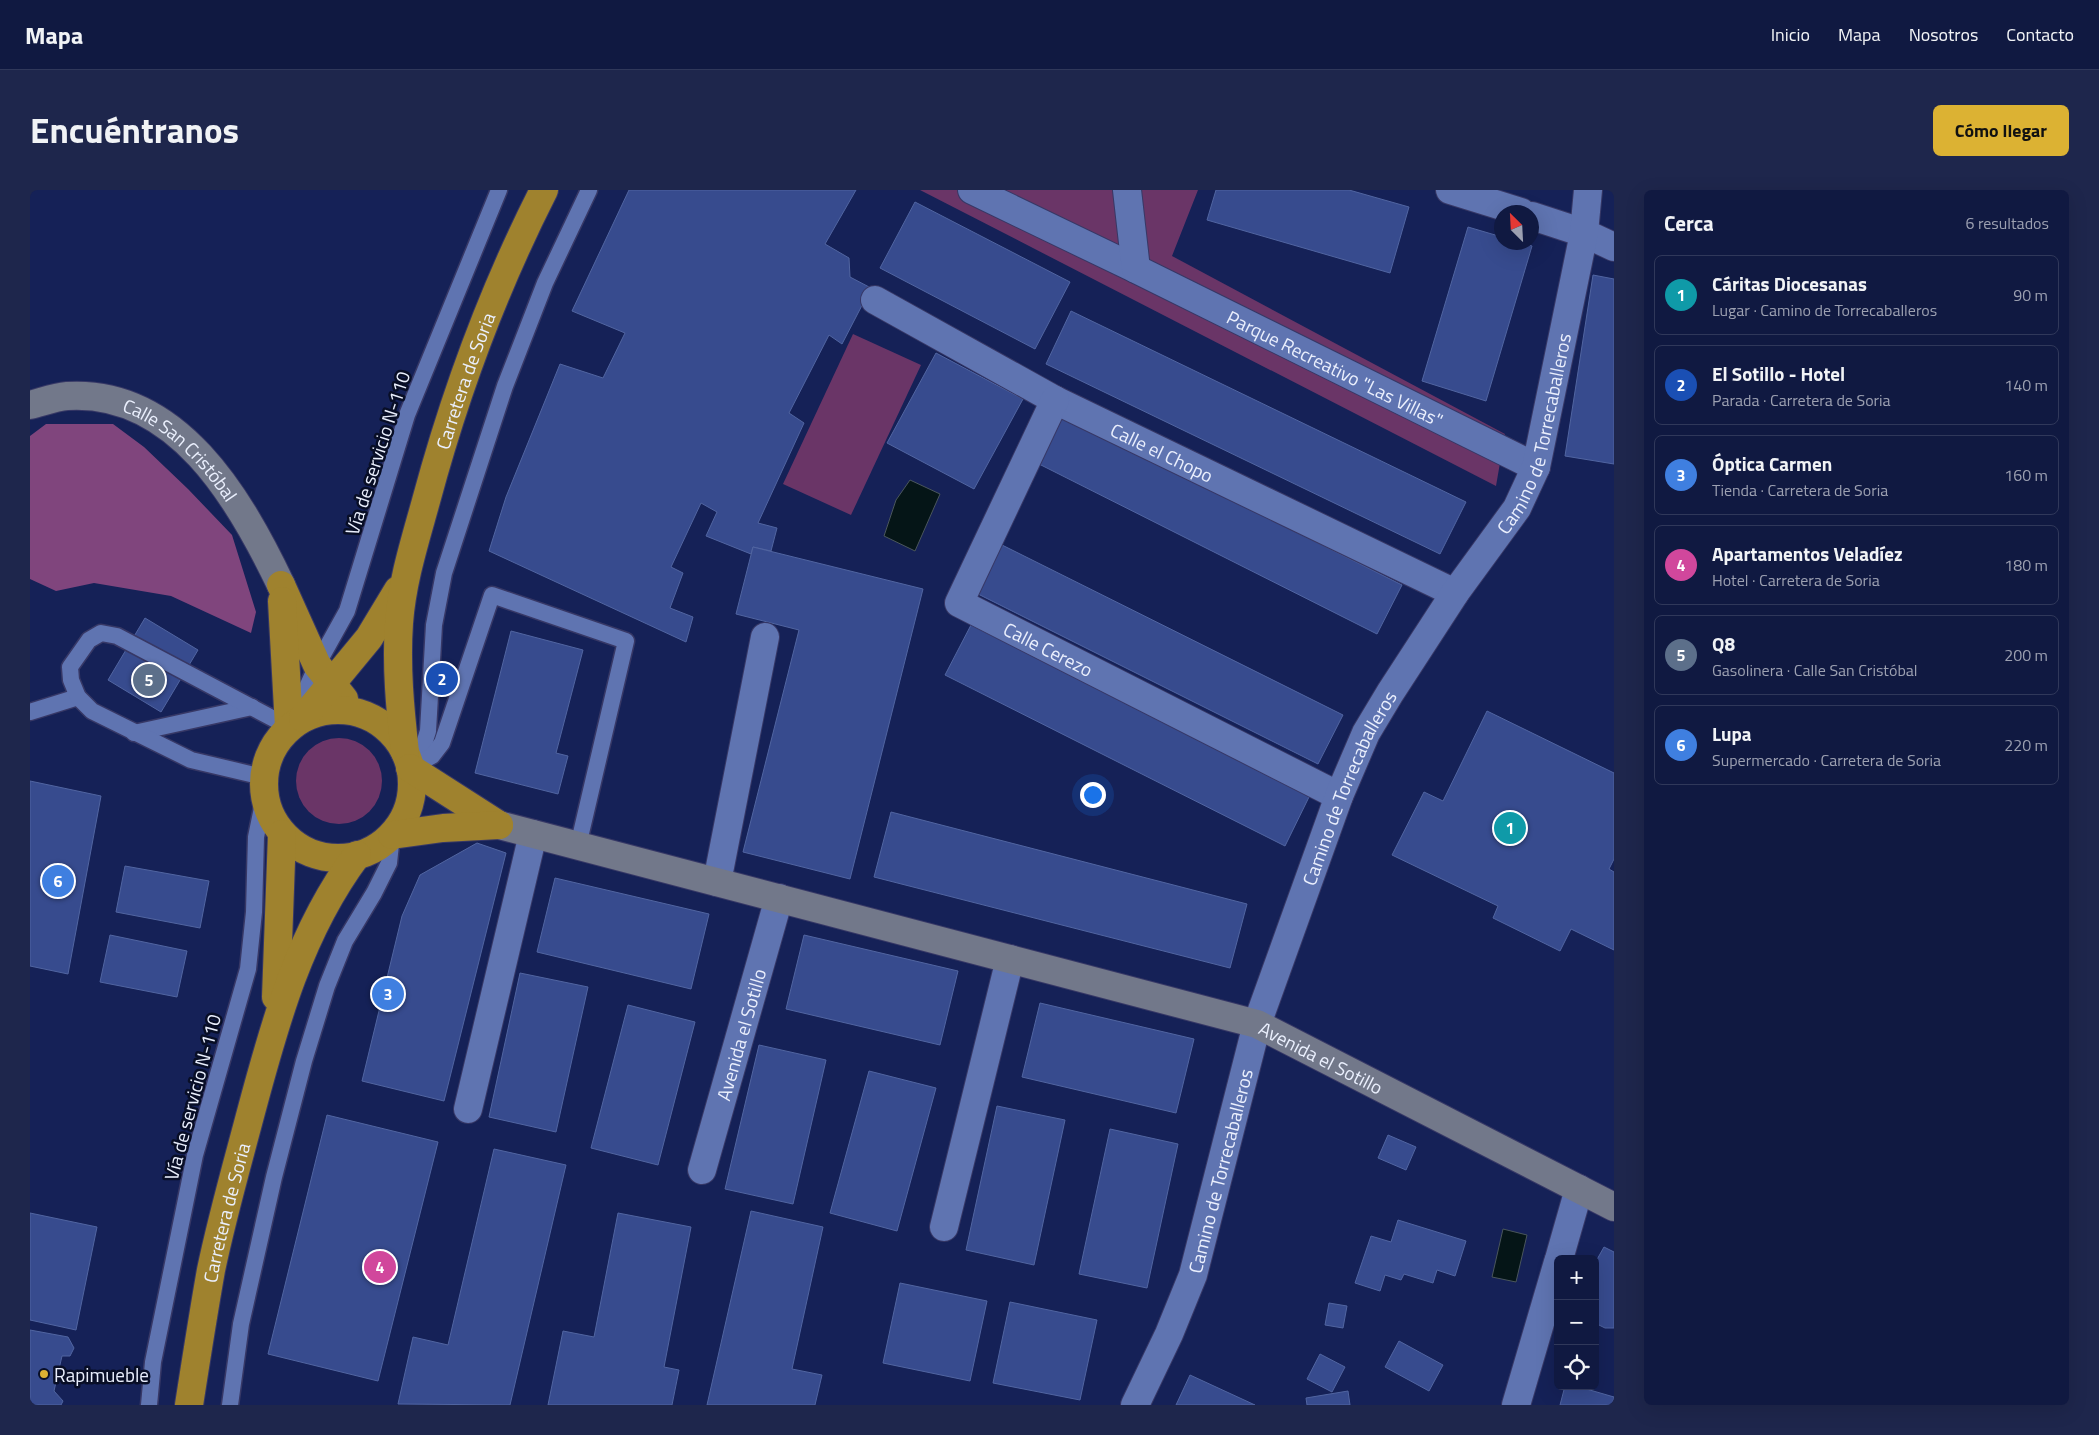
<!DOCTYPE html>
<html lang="es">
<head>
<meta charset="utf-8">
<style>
	body { margin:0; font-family:"Titillium Web",sans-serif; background:#1e264c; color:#f1f3f6 }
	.controls { position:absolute; right:15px; bottom:15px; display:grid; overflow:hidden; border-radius:8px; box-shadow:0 5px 20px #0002 }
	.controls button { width:45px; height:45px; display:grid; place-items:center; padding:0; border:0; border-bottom:1px solid #30385a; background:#101941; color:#f1f3f6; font:25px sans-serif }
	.compass { position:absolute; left:1464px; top:15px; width:45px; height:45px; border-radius:50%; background:#101941; box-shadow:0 5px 20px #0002; rotate:336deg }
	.you { position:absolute; left:1062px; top:604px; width:18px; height:18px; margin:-12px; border:4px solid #fff; border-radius:50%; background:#1a73e8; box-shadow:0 0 0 8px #1a73e833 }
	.badge { display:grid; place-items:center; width:32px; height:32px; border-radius:50%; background:#dcb233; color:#fff; font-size:16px; font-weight:700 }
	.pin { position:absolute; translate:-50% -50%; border:2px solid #fff; box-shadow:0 1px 5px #0006 }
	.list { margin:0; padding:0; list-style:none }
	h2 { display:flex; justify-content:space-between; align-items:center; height:65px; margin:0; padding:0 20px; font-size:21px }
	h2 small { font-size:16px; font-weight:400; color:#9ca0b1 }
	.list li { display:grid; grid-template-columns:32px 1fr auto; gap:15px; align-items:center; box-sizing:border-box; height:80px; margin:0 10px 10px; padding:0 10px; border:1px solid #30385a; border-radius:8px }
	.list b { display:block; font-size:19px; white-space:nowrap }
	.list p { margin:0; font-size:16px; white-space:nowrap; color:#9ca0b1 }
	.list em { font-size:16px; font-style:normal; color:#9ca0b1 }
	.icon { flex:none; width:28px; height:28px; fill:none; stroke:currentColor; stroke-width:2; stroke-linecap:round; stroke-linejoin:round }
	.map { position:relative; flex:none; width:1584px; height:1215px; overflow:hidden; border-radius:8px }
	header { display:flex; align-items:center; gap:30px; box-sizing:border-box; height:70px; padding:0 25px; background:#101941; border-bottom:1px solid #30385a }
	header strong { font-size:24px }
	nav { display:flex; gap:28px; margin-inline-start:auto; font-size:18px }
	.intro { display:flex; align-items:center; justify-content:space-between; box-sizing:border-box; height:120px; padding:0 30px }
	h1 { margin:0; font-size:35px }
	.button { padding:12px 22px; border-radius:8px; background:#dcb233; color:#111; font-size:18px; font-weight:700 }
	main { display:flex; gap:30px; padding:0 30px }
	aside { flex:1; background:#101941; border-radius:8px; box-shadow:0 5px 20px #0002 }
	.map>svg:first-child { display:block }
	.green { fill:#6a3567 }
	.forest { fill:#80457d }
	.water { fill:#051517; stroke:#4a565c }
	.building { fill:#374b8e; stroke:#5165a1 }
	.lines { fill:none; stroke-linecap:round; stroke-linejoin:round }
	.lane-casing { stroke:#373866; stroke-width:19 }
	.street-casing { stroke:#373866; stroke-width:30 }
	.secondary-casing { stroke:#373866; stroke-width:30 }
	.highway-casing { stroke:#373866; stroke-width:30 }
	.lane { stroke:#5f74b1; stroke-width:16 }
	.street { stroke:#5f74b1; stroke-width:28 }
	.secondary { stroke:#72788a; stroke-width:28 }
	.highway { stroke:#9f822e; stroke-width:28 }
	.poi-dot { fill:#dcb233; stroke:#080e26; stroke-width:2 }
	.labels { text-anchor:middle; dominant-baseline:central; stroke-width:5; stroke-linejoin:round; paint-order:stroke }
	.street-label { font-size:19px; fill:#eaeffd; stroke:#080e26 }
	.poi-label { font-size:19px; fill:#eaeffd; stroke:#080e26; text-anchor:start }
</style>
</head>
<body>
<header>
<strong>Mapa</strong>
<nav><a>Inicio</a><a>Mapa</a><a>Nosotros</a><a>Contacto</a></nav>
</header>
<div class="intro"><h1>Encuéntranos</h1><a class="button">Cómo llegar</a></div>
<main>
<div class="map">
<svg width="1584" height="1215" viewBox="0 0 1584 1215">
	<rect width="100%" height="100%" fill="#152157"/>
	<g class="green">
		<polygon points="890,0 1168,0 1142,66 1475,244 1466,296"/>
		<polygon points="823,144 891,175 821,325 753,294"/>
		<circle cx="309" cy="591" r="43"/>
	</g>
	<polygon class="forest" points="16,234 83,234 114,257 158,299 202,345 226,422 221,443 141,406 64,393 26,401 0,389 0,246"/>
	<g class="water">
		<polygon points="880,290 910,304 885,361 854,346 866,310"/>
		<polygon points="1473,1039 1497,1045 1486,1092 1462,1087"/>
	</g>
	<g class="building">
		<polygon points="599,0 826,0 795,54 819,68 820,87 841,98 812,154 799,145 759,223 774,233 728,333 747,338 741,361 723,357 721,364 676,346 687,322 671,313 641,377 653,383 640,418 663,427 656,452 459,361 476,307 530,174 573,188 595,143 542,121"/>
		<polygon points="1186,0 1319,0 1379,17 1360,83 1177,30"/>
		<polygon points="885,12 1040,92 1005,159 850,78"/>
		<polygon points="1438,37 1472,47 1472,52 1491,52 1502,56 1456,211 1392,191"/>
		<polygon points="1563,85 1584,89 1584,274 1535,266"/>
		<polygon points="1041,121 1436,312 1410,364 1016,174"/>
		<polygon points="906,163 993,209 944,299 857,253"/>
		<polygon points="1031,224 1372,395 1347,444 1007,273"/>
		<polygon points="972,355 1313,525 1288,574 948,404"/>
		<polygon points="723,357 893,399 820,689 713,662 769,440 706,424"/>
		<polygon points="115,428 168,460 131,522 78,490"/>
		<polygon points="941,435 1280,605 1255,656 915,485"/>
		<polygon points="481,441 553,460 526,563 538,566 528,604 445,583"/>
		<polygon points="1457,521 1584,583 1584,669 1579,679 1584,682 1584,760 1541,739 1530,761 1463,728 1468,716 1362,665 1394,602 1413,611"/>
		<polygon points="0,591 71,606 38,784 0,776"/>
		<polygon points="861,622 1217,714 1200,778 844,687"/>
		<polygon points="447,653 476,663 414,911 332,891 372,726 390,685"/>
		<polygon points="95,676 179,691 170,738 86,722"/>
		<polygon points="525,688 679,724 661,799 507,762"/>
		<polygon points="80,745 157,761 147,807 70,792"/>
		<polygon points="774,745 928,781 910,855 756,819"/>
		<polygon points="490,783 558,797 526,942 459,927"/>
		<polygon points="1010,813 1164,849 1146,923 992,887"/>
		<polygon points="598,815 665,832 628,975 561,958"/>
		<polygon points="729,855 796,870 763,1014 695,999"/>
		<polygon points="839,881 906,898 867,1041 800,1023"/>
		<polygon points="967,916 1035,930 1004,1075 936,1060"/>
		<polygon points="297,925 408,952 348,1191 238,1164"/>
		<polygon points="1080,939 1148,954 1117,1098 1049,1084"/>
		<polygon points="1358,945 1386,957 1376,980 1348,968"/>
		<polygon points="464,959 536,975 480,1215 368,1214 383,1147 418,1155"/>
		<polygon points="721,1021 793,1037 762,1179 792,1185 785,1215 677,1215"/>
		<polygon points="0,1023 67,1037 46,1140 0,1130"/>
		<polygon points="588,1023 661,1037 634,1177 649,1180 642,1215 518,1215 533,1141 564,1147"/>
		<polygon points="1368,1030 1436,1051 1425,1086 1407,1080 1403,1093 1374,1084 1371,1090 1355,1085 1350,1101 1325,1093 1341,1046 1361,1052"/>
		<polygon points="1574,1057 1584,1062 1584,1138 1575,1138 1565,1133 1565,1073"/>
		<polygon points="870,1093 957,1111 940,1191 853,1173"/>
		<polygon points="980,1112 1067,1130 1050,1210 963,1193"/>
		<polygon points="1299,1113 1317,1116 1313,1138 1295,1135"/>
		<polygon points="0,1140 38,1147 44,1158 40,1166 32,1166 24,1201 33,1211 31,1215 0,1215"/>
		<polygon points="1369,1151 1413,1175 1399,1201 1355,1177"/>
		<polygon points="1290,1164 1315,1177 1302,1202 1277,1189"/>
		<polygon points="1160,1185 1225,1215 1146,1215"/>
		<polygon points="1535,1196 1546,1196 1584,1207 1582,1215 1530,1215"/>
		<polygon points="1318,1201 1320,1215 1277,1215 1276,1208"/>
	</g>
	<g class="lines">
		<defs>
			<g id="lane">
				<polyline points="0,522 48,507"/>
				<polyline points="104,543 222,517"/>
				<polyline points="380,578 393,557 398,541 404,435 414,383 475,196 515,93 559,0"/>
				<polyline points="380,578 402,566 412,553 462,405 596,451 548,656"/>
				<polyline points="233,587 161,570 62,521 48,507 41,490 40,477 59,450 71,443 87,446 259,537 287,475 317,421 377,225 469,0"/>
				<polyline points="119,1215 123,1172 165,965 218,779 224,722 226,647 234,608"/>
				<polyline points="200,1215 211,1134 244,987 274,871 297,796 315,751 344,703 359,673 362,645"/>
			</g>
			<g id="street">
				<polyline points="942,0 1106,79"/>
				<path id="s1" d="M 1097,0 L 1106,79 L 1506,277"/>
				<polyline points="1420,0 1491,22"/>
				<polyline points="1502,26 1554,43 1584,57"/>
				<path id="s2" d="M 845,110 L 1025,210 L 1425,403"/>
				<path id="s3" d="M 1025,210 L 929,413 L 1309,606"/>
				<polyline points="687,692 735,447"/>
				<polyline points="438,919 503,644"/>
				<path id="s4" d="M 672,980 L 749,708"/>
				<polyline points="914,1037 980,769"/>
				<polyline points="1529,1069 1549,999"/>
				<path id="s5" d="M 1105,1215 L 1139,1144 L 1163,1085 L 1227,834 L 1309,606 L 1336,543 L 1360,503 L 1425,403 L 1487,318 L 1506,277 L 1554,43 L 1558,0"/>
				<polyline points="1486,1215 1528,1072"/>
			</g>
			<g id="secondary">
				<path id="s6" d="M 0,215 C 12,212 25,207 37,206 C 147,199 210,309 251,395"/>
				<path id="s7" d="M 469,635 L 1227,834 L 1584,1017"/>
			</g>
			<g id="highway">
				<polyline points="251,395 287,475 314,509"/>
				<polyline points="252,411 259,537"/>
				<circle cx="308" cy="594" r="74"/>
				<polyline points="273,528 339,448 368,400"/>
				<path id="s8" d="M 375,562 C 370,519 366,476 369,433 C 372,391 385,351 396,311 C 425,203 463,100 514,0"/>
				<polyline points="380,578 469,635"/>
				<polyline points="362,645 413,638 469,635"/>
				<polyline points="246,807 252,644"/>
				<path id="s9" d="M 159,1215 C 166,1170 173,1125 181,1080 C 192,1027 207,975 221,922 C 245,832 270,741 327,665"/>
			</g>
		</defs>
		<use href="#lane" class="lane-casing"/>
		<use href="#street" class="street-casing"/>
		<use href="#secondary" class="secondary-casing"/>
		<use href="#highway" class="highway-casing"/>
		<use href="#lane" class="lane"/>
		<use href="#street" class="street"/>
		<use href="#secondary" class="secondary"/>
		<use href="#highway" class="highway"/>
	</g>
	<circle class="poi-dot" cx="14" cy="1184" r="5"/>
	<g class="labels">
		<g class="street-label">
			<text stroke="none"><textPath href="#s1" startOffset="302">Parque Recreativo "Las Villas"</textPath></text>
			<text stroke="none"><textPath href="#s8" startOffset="381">Carretera de Soria</textPath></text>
			<text stroke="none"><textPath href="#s5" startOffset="1060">Camino de Torrecaballeros</textPath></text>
			<text stroke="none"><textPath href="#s2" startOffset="325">Calle el Chopo</textPath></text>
			<text transform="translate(347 263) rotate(-72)">Vía de servicio N-110</text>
			<text stroke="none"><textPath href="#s6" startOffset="170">Calle San Cristóbal</textPath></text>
			<text stroke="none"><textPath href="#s3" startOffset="325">Calle Cerezo</textPath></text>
			<text stroke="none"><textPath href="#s5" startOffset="655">Camino de Torrecaballeros</textPath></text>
			<text stroke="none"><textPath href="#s4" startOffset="141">Avenida el Sotillo</textPath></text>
			<text stroke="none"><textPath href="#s7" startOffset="856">Avenida el Sotillo</textPath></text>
			<text transform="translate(162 907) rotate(-75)">Vía de servicio N-110</text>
			<text stroke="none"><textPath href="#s5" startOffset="250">Camino de Torrecaballeros</textPath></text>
			<text stroke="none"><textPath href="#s9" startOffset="196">Carretera de Soria</textPath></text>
		</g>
		<g class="poi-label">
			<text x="24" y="1184">Rapimueble</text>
		</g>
	</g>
</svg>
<div class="controls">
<button>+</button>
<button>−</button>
<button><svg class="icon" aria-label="locate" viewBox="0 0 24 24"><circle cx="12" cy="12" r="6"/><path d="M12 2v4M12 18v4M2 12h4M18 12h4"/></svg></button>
</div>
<svg class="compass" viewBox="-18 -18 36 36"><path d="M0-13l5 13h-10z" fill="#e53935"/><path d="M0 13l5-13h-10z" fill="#9ca0b1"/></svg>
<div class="you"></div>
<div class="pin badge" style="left:1480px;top:638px;background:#0f9aa8">1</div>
<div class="pin badge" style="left:412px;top:489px;background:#1a4fb4">2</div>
<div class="pin badge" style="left:358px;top:804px;background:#3f7fe0">3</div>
<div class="pin badge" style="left:350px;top:1077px;background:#d1479c">4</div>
<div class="pin badge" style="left:119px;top:490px;background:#5c6f8a">5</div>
<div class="pin badge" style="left:28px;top:691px;background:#3f7fe0">6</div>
</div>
<aside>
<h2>Cerca<small>6 resultados</small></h2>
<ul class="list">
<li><span class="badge" style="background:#0f9aa8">1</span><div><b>Cáritas Diocesanas</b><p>Lugar · Camino de Torrecaballeros</p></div><em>90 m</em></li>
<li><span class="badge" style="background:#1a4fb4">2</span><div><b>El Sotillo - Hotel</b><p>Parada · Carretera de Soria</p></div><em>140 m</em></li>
<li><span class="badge" style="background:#3f7fe0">3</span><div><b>Óptica Carmen</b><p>Tienda · Carretera de Soria</p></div><em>160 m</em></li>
<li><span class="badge" style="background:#d1479c">4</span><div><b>Apartamentos Veladíez</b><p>Hotel · Carretera de Soria</p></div><em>180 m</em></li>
<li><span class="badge" style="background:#5c6f8a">5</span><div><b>Q8</b><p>Gasolinera · Calle San Cristóbal</p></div><em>200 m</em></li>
<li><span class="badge" style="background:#3f7fe0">6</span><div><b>Lupa</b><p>Supermercado · Carretera de Soria</p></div><em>220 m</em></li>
</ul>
</aside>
</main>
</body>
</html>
